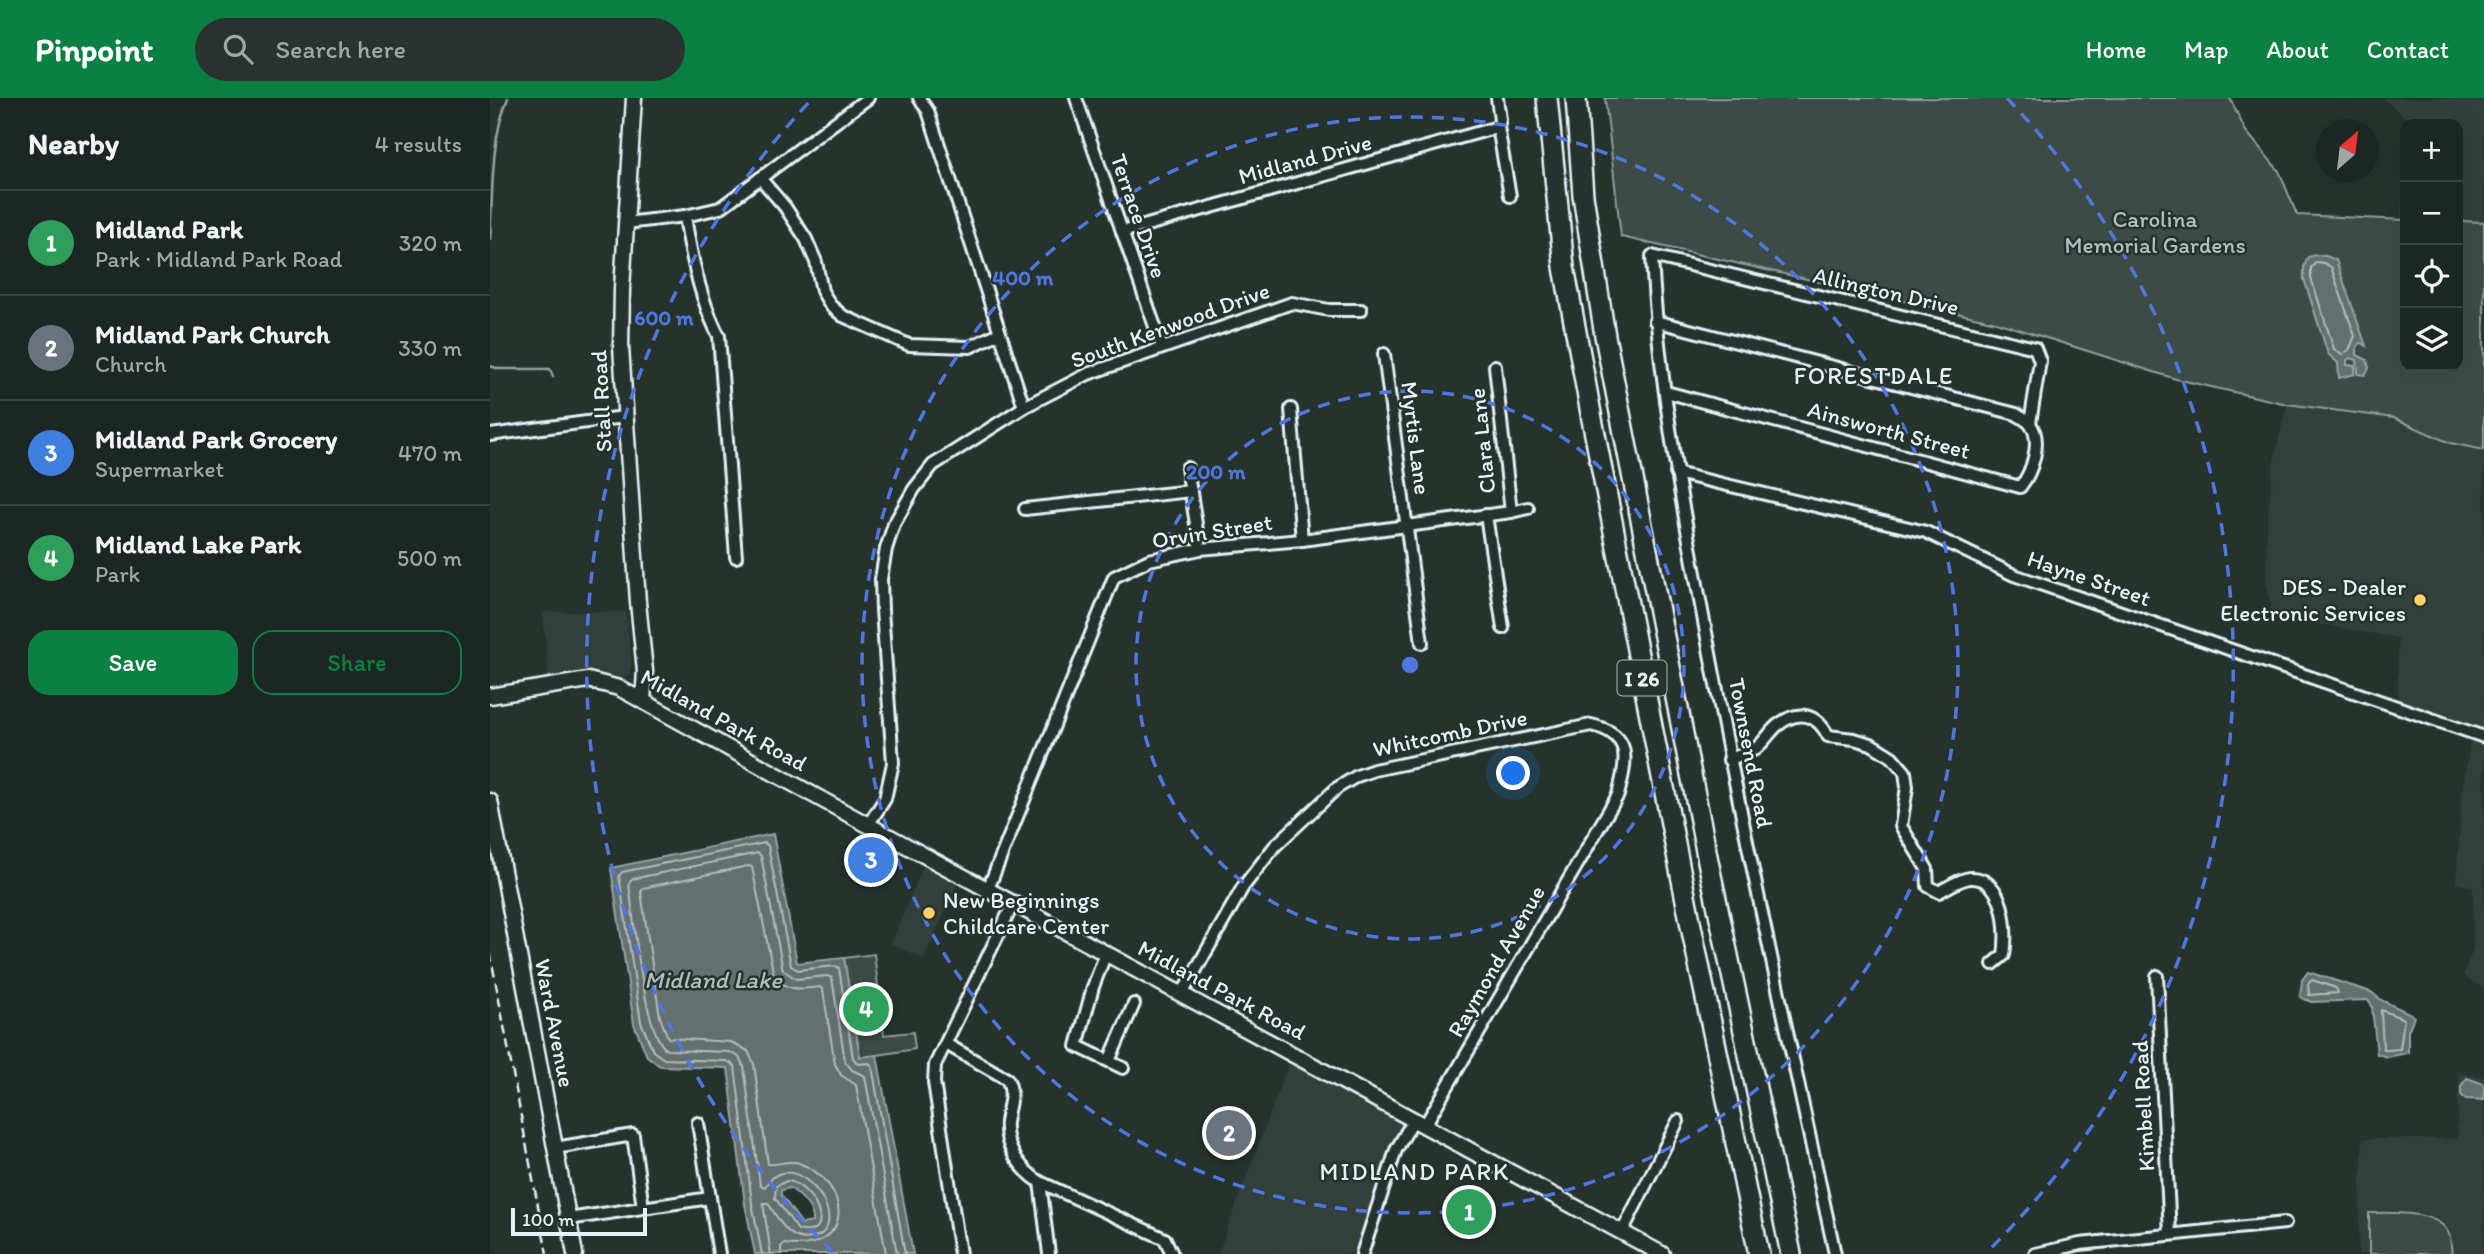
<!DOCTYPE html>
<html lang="en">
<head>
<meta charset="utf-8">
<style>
	body { margin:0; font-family:Itim,sans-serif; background:#29322f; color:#f1f3f6 }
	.controls { position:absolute; right:21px; top:21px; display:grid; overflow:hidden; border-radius:14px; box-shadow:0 7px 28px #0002 }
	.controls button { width:63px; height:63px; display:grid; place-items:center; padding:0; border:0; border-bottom:2px solid #3a4340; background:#1c2622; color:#f1f3f6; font:35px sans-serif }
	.compass { position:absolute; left:1826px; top:21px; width:63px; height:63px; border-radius:50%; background:#1c2622; box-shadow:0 7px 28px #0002; rotate:28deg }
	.scale { position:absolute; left:21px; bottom:18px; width:136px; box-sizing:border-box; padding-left:7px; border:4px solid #e8f1f8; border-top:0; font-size:19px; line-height:24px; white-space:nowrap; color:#e8f1f8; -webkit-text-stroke:5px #26332d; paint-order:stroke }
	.you { position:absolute; left:1024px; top:676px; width:24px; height:24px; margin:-18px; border:5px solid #fff; border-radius:50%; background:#1a73e8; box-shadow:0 0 0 10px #1a73e833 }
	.badge { display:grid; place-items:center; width:46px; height:46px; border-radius:50%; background:#0b8043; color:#fff; font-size:23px; font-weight:700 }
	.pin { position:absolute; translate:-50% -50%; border:4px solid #fff; box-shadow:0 2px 7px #0006 }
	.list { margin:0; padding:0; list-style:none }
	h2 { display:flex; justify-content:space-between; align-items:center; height:91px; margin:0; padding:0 28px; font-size:30px }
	h2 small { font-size:23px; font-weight:400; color:#a0a5a5 }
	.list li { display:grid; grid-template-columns:46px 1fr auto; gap:21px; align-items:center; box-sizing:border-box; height:105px; padding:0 28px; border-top:2px solid #3a4340 }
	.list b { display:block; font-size:26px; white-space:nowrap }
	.list p { margin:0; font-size:23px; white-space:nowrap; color:#a0a5a5 }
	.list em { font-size:23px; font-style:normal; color:#a0a5a5 }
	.actions { display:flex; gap:14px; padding:21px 28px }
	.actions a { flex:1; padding:16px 0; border:2px solid #0b8043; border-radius:21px; text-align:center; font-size:24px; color:#0b8043 }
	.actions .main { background:#0b8043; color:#fff }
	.icon { flex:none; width:38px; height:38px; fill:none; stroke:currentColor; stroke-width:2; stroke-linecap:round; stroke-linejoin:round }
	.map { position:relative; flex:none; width:1994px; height:1156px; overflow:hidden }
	header { display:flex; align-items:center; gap:42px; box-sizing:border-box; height:98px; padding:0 35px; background:#0b8043; color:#fff }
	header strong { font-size:33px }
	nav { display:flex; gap:38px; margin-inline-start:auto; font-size:24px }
	.search { width:490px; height:63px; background:#29322f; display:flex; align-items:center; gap:18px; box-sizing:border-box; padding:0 24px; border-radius:38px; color:#a0a5a5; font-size:26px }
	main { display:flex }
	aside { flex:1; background:#1c2622 }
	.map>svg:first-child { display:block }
	.built { fill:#333f3a }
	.green { fill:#3e4b47; stroke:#939ea0; stroke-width:2 }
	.water { fill:#636f6d; stroke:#98a3a5; stroke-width:2; fill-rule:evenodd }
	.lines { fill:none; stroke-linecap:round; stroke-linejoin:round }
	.shore { stroke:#b3bdc0; stroke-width:2 }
	.stream { stroke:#98a3a5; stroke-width:2.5 }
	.minor-casing { stroke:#e8f1f8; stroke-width:16 }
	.tertiary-casing { stroke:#e8f1f8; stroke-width:19 }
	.motorway-casing { stroke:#e8f1f8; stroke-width:24 }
	.minor { stroke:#26332d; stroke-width:10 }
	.tertiary { stroke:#26332d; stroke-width:14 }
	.motorway { stroke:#26332d; stroke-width:19 }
	.rail { stroke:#e8f1f8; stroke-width:2.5; stroke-dasharray:10 5; stroke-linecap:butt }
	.ring { fill:none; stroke:#5077e0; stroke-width:3.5; stroke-dasharray:12 9 }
	.poi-dot { fill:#ffd166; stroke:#26332d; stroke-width:2.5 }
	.labels { text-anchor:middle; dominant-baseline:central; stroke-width:5; stroke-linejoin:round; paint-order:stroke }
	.shield { fill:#26332d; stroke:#aeb8bb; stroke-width:2 }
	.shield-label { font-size:21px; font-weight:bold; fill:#e8f1f8 }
	.street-label { font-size:23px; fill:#e8f1f8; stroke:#26332d }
	.park-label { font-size:23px; fill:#b5bfc3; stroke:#26332d }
	.poi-label { font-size:23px; fill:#e8f1f8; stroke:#26332d; text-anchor:end }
	.neighbourhood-label { font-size:24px; letter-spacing:2px; fill:#e8f1f8; stroke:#26332d }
	.water-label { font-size:24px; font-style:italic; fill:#b3bdc0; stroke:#26332d }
	.centre { fill:#5077e0; stroke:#26332d; stroke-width:3.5 }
	.ring-label { font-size:21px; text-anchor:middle; font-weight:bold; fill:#5077e0; stroke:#26332d; stroke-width:5; stroke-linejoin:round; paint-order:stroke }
</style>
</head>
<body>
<header>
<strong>Pinpoint</strong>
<div class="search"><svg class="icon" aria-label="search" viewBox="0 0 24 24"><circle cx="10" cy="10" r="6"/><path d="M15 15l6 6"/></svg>Search here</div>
<nav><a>Home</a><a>Map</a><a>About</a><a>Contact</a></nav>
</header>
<main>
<aside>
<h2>Nearby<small>4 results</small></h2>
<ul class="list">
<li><span class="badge" style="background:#2e9e5b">1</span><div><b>Midland Park</b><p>Park · Midland Park Road</p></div><em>320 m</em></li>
<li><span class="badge" style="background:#6b7280">2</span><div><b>Midland Park Church</b><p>Church</p></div><em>330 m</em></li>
<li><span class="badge" style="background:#3f7fe0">3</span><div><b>Midland Park Grocery</b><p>Supermarket</p></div><em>470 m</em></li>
<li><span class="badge" style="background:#2e9e5b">4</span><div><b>Midland Lake Park</b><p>Park</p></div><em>500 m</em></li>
</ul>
<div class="actions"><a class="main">Save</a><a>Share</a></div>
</aside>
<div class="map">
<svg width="1994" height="1156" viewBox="0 0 1994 1156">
	<rect width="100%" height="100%" fill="#26332d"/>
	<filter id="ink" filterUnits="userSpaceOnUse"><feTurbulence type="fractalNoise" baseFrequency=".0143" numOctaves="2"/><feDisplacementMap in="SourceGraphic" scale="14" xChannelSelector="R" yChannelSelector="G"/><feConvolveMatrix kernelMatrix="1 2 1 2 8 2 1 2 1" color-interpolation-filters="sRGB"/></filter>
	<g filter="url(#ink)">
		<g class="built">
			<polygon points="1893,0 1994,0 1994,124 1968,123 1968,26 1915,26 1915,122 1911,122 1915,19"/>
			<polygon points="1797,306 1904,320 1960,345 1994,352 1994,891 1973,878 1983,851 1983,789 1966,785 1973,688 1982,635 1908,610 1908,540 1783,518 1776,483 1777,426 1784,362"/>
			<polygon points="53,514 136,514 142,566 139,577 130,581 103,576 58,581"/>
			<polygon points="375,734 401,748 387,777 359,764"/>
			<polygon points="434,766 468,784 434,861 401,846"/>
			<polygon points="799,964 919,1029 872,1156 728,1156"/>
			<polygon points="1969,975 1994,979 1994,1156 1868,1156 1873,1041 1967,1041"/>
		</g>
		<g class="green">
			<polygon points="1115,0 1740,0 1755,32 1789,73 1807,117 1915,122 1915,268 1968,268 1968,123 1994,124 1994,352 1960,345 1904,320 1797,306 1686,281 1506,224 1131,139"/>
			<polygon points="384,856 394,937 423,934 425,951 370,960 354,860"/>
			<path d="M 1879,1115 C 1901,1115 1952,1111 1960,1139 C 1961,1144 1961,1151 1962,1156 L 1879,1156 Z"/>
		</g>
		<g class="water">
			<polygon points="1825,157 1836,158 1846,162 1876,248 1871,245 1867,248 1867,257 1877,262 1879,270 1875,277 1868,276 1867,262 1860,260 1857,262 1857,267 1865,268 1865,276 1849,280 1848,265 1838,256 1814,181 1814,169 1818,159"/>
			<path d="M 283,736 L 307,865 L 354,860 L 370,959 L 387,957 L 423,1156 L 265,1156 L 255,1106 L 238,970 L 170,968 L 157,958 L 144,926 L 121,770 ZM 300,1090 C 311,1098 324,1110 323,1124 L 312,1126 L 291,1097 L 291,1092 Z"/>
			<polygon points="1818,874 1881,894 1891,902 1921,916 1924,919 1918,933 1918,955 1897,959 1887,956 1882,909 1880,904 1877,902 1821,904 1810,899 1812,882"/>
			<polygon points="1977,980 1994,986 1994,1002 1976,1001 1971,997 1971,988"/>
		</g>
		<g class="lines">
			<g class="shore">
				<polygon points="1826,164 1834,165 1841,169 1865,238 1859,252 1852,257 1844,251 1821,180 1821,170"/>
				<polygon points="1822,882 1846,890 1848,895 1819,897 1818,886"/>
				<polygon points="1891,912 1914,921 1910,951 1897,952 1893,950"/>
				<path d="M 297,1083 C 324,1086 349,1142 308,1132 L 285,1100 L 286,1088 Z"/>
				<polyline points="272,1156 262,1105 245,968 237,963 174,961 163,953 151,924 129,778 132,774 275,745 278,748 301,868 308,872 345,868 349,870 363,960 368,966 379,965 382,968 415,1156"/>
				<path d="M 281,1156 L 273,1105 L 278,1105 C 289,1122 299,1145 321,1140 C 370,1130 303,1040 275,1089 L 270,1087 L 254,969 L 249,959 L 240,954 L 177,952 C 154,938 143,816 139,785 L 142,781 L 268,755 L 271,758 L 293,872 L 306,881 L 338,878 L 342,880 L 355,963 L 362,972 L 375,978 L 407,1156"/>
				<path d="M 291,1156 L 291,1149 L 294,1146 C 365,1156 363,1086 309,1065 C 298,1061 287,1068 278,1066 L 264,966 L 258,953 L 241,944 L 178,940 L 170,919 L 151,794 L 153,790 L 258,768 L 262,769 L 284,878 C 296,894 311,891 330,889 L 333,892 L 345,966 L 351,977 L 366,987 L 396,1156"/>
			</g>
			<g class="stream">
				<path d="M 0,141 C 3,96 0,42 18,0"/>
				<polyline points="0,268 10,271 60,271 63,279"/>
			</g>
			<defs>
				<g id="minor">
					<polyline points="429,0 438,13 534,309"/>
					<polyline points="586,0 672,249"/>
					<polyline points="1007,0 1010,22 1008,29 1020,98"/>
					<polyline points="270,80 295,109 316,141 326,164 332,193 341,208 353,218 419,247 480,249 509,235"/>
					<path d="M 195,118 C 201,158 210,202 229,238 L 246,459"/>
					<polyline points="136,125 195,118 230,110 378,0"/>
					<polyline points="632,134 1008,29"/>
					<path d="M 1165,223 L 1526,316 C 1530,319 1537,322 1540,326 C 1553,342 1542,375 1530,389 L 1176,294"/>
					<polyline points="894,256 932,545"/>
					<polyline points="1005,268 1021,414"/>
					<polyline points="801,311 812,442"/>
					<polyline points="0,337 134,319"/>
					<polyline points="697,370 710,451"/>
					<polyline points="1186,375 1436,434 1524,477 1994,639"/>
					<polyline points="535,411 701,393"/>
					<polyline points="996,417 1013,530"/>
					<path d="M 1239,662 C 1247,658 1257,655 1265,651 C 1274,645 1280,633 1288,627 C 1309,611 1327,616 1338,638 L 1364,641 L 1381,646 L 1402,659 L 1415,674 L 1417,689 L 1411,728 L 1437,771 L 1438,788 L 1449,794 C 1458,789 1470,781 1480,780 C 1515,778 1518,833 1514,857 L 1503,866"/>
					<polyline points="378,727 395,701 403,665 392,512 391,481 396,451 404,426 424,391 443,367 534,309 598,276 802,205 839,212 871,212"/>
					<polyline points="498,791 624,479 659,462 710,451 812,442 1021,414 1038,410"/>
					<polyline points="616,855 603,889 587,948 633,970"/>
					<polyline points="1667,878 1680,1136"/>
					<path d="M 692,896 L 753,789 L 785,748 L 847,690 L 867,678 L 884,672 L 1101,627 C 1143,636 1137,662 1128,697 L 935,1027"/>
					<path d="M 456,946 L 517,981 C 525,995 518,1008 516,1024 C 514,1049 531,1072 550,1084 L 675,1141 L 682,1156"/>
					<polyline points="619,963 644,906"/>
					<polyline points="208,1025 229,1156"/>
					<polyline points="65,1050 143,1037 153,1110"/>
					<polyline points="550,1084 559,1156"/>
					<polyline points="78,1121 220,1100"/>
					<polyline points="1132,1134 1188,1023"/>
					<polyline points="470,1156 444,984 445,967 524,804"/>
					<polyline points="872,1156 906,1052 924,1021"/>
					<path d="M 1345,1156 C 1300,947 1254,739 1215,529 C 1192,406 1168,283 1162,158 L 1545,250 L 1550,263 L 1540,325"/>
					<polyline points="1545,1156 1590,1146 1795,1125"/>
				</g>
				<g id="tertiary">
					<polyline points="144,0 132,191 131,249 148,504 155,573 153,603"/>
					<polyline points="0,598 98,582 129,590 378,727 1172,1156"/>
					<polyline points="0,703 85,1156"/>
				</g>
				<g id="motorway">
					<polyline points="1057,0 1074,169 1102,321 1202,833 1269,1156"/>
					<polyline points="1086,0 1093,97 1115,238 1218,763 1301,1156"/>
				</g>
			</defs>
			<use href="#minor" class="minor-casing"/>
			<use href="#tertiary" class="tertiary-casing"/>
			<use href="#motorway" class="motorway-casing"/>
			<use href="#minor" class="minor"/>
			<use href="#tertiary" class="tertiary"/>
			<use href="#motorway" class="motorway"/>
			<polyline class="rail" points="0,854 57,1156"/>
		</g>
	</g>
	<g class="ring">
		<circle cx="920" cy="567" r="274"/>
		<circle cx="920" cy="567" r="548"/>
		<path d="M343 1154A823 823 0 0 1 323 0M1517 0A823 823 0 0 1 1497 1154"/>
	</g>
	<g class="poi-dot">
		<circle cx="1930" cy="502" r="7"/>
		<circle cx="439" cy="815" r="7"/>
	</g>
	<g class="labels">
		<rect class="shield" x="1127.5" y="562.5" width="49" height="35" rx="5"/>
		<g class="shield-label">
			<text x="1152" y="580">I 26</text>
		</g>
		<g class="street-label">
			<text transform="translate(815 61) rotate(-15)">Midland Drive</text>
			<text transform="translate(649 118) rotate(71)">Terrace Drive</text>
			<text transform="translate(1396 193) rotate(13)">Allington Drive</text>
			<text transform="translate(680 227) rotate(-20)">South Kenwood Drive</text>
			<text transform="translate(111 303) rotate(-93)">Stall Road</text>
			<text transform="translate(1399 332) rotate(15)">Ainsworth Street</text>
			<text transform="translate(926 340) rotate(83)">Myrtis Lane</text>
			<text transform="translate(992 343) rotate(-96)">Clara Lane</text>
			<text transform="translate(722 433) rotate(-9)">Orvin Street</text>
			<text transform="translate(1599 480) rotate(19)">Hayne Street</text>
			<text transform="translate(234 622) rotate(29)">Midland Park Road</text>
			<text transform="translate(960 635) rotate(-12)">Whitcomb Drive</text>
			<text transform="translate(1261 655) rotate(79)">Townsend Road</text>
			<text transform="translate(1006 863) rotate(-60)">Raymond Avenue</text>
			<text transform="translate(732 892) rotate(28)">Midland Park Road</text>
			<text transform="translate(65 925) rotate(79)">Ward Avenue</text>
			<text transform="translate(1653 1008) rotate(-93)">Kimbell Road</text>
		</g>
		<g class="park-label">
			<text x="1665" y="121">Carolina<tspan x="1665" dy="26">Memorial Gardens</tspan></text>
		</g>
		<g class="poi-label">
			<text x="1916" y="489">DES - Dealer<tspan x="1916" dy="26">Electronic Services</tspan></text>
			<text x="453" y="802" text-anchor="start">New Beginnings<tspan x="453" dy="26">Childcare Center</tspan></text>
		</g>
		<g class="neighbourhood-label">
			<text x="1384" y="277">FORESTDALE</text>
			<text x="925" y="1073">MIDLAND PARK</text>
		</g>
		<g class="water-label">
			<text x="223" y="881">Midland Lake</text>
		</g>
	</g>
	<circle cx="920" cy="567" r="10" class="centre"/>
	<g class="ring-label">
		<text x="533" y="187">400 m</text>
		<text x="174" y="227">600 m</text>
		<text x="726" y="381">200 m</text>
	</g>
</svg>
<div class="controls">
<button>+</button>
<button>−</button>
<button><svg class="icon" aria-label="locate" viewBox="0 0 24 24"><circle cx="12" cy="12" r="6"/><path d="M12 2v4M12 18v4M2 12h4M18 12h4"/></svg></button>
<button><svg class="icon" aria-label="layers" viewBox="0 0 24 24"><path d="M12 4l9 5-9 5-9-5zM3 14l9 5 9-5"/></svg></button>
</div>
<svg class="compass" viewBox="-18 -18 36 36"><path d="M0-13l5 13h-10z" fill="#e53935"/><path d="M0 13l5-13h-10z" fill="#a0a5a5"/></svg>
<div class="scale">100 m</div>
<div class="you"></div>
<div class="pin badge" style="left:979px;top:1114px;background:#2e9e5b">1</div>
<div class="pin badge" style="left:739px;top:1035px;background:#6b7280">2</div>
<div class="pin badge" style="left:381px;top:762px;background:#3f7fe0">3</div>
<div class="pin badge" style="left:376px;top:911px;background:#2e9e5b">4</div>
</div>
</main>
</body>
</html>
